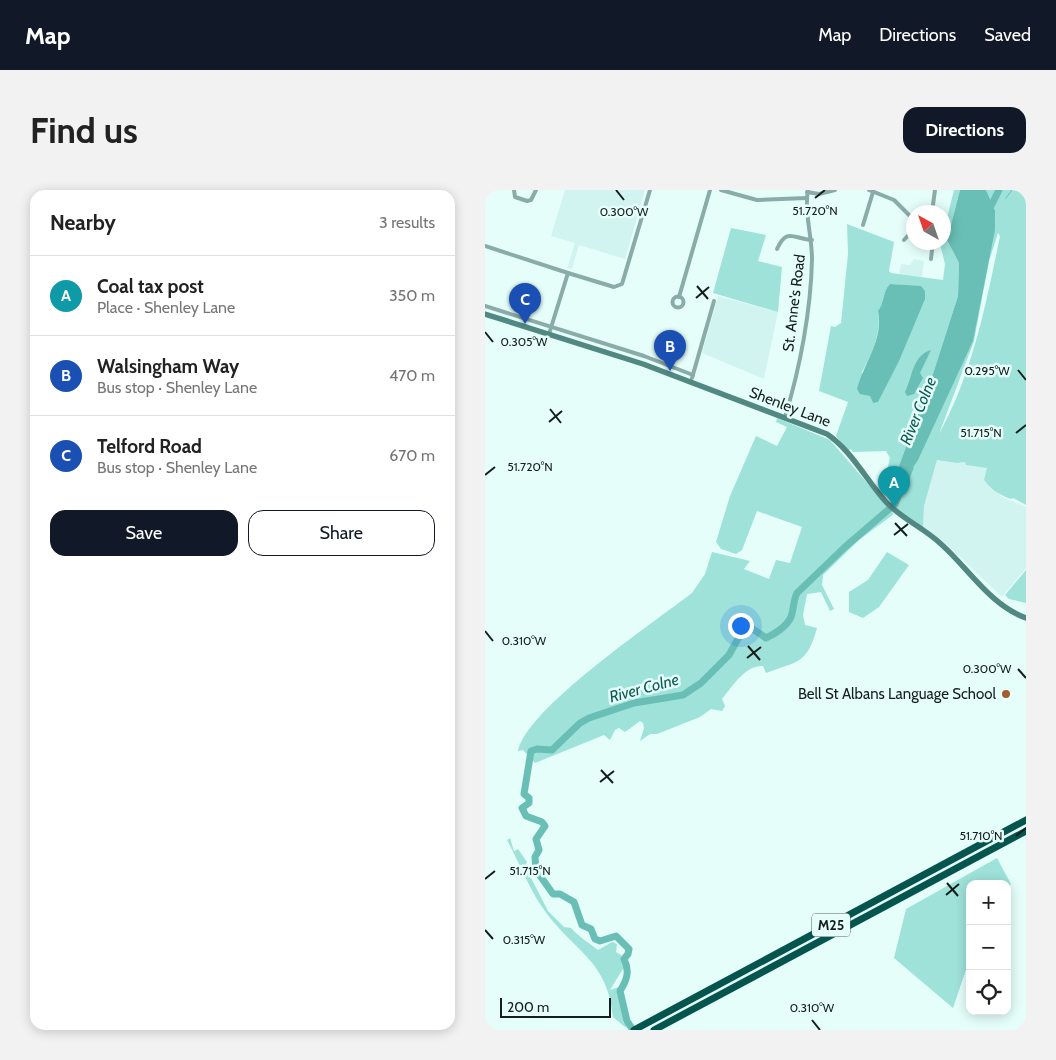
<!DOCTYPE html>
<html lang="en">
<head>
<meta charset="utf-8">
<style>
	body { margin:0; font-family:Cabin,sans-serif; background:#f2f2f2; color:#222 }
	.controls { position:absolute; right:15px; bottom:15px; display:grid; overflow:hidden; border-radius:10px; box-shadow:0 2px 12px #0003 }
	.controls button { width:45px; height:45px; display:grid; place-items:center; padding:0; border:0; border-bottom:1px solid #e0e0e0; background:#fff; color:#222; font:25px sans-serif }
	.compass { position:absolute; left:421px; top:15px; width:45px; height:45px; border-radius:50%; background:#fff; box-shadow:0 2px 12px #0003; rotate:320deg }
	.scale { position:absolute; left:15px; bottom:12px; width:111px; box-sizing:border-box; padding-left:5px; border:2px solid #161e1d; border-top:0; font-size:14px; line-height:18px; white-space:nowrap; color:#161e1d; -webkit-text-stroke:4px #e5fefa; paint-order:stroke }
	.you { position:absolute; left:255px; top:435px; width:18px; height:18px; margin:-12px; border:4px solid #fff; border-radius:50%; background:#1a73e8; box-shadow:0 0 0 8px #1a73e833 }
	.badge { display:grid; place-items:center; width:32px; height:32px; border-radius:50%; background:#111827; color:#fff; font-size:16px; font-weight:700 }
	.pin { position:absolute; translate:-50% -41px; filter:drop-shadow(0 1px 2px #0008) }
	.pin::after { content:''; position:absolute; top:26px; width:18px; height:15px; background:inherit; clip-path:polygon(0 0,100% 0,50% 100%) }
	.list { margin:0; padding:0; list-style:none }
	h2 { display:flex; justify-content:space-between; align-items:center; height:65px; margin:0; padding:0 20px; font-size:21px }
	h2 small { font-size:16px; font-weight:400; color:#767676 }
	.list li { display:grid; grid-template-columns:32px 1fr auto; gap:15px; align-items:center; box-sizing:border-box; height:80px; padding:0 20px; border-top:1px solid #e0e0e0 }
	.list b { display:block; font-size:19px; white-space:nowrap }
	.list p { margin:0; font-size:16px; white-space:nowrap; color:#767676 }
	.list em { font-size:16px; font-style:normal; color:#767676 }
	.actions { display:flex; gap:10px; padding:15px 20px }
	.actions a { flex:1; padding:11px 0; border:1px solid #111827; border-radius:15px; text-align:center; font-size:18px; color:#111827 }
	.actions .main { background:#111827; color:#fff }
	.icon { flex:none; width:28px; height:28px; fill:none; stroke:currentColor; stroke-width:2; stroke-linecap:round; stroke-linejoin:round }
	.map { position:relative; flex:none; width:541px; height:840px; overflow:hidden; border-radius:15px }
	header { display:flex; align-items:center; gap:30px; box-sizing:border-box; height:70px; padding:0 25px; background:#111827; color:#fff }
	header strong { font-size:24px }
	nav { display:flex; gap:28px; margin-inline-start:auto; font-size:18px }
	.intro { display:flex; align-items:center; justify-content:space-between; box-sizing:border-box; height:120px; padding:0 30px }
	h1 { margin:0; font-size:35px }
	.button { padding:12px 22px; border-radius:15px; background:#111827; color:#fff; font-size:18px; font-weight:700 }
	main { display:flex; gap:30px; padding:0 30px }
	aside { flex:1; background:#fff; border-radius:15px; box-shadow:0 2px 12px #0003 }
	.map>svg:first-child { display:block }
	.built { fill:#d2f4f0 }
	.green { fill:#9ee2da; fill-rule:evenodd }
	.water { fill:#69bfb6 }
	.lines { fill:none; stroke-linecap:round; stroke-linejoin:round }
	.stream { stroke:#69bfb6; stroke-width:1 }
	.river { stroke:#69bfb6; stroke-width:7 }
	.minor { stroke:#8aaca8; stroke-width:4 }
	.secondary { stroke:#528882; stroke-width:5.5 }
	.motorway { stroke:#06544e; stroke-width:7 }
	.ticks { fill:none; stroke:#161e1d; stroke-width:2 }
	.poi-dot { fill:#a25d30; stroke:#e5fefa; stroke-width:2 }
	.labels { text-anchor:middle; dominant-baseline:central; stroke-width:5; stroke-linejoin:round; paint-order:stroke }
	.shield { fill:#e5fefa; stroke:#54615f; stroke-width:1 }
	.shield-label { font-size:14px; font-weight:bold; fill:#161e1d }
	.street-label { font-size:15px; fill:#161e1d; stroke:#e5fefa }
	.poi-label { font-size:15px; fill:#161e1d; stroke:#e5fefa; text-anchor:end }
	.water-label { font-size:16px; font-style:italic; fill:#0f5a54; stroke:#e5fefa }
	.ticks-label { font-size:12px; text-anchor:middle; fill:#161e1d; stroke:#e5fefa; stroke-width:5; stroke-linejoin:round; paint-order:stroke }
</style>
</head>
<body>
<header>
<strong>Map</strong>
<nav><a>Map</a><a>Directions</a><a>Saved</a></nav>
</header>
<div class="intro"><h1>Find us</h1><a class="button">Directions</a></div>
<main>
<aside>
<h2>Nearby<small>3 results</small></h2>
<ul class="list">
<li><span class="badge" style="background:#0f9aa8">A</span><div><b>Coal tax post</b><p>Place · Shenley Lane</p></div><em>350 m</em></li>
<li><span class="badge" style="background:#1a4fb4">B</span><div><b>Walsingham Way</b><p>Bus stop · Shenley Lane</p></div><em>470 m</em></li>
<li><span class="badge" style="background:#1a4fb4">C</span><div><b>Telford Road</b><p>Bus stop · Shenley Lane</p></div><em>670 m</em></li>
</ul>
<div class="actions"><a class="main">Save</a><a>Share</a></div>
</aside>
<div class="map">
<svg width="541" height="840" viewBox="0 0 541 840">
	<rect width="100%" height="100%" fill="#e5fefa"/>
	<g class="built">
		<polygon points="80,0 160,0 140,69 94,55 87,79 82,78 90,53 66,46"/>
		<polygon points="429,69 439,71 437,87 414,85 416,74 425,75"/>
		<polygon points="233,106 293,122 279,189 217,163"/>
		<polygon points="452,270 472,273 480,272 481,275 503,278 515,306 541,317 541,378 517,407 457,350 438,336 439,316"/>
	</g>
	<g class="green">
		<path d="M 469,0 L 475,0 L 462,50 L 474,73 L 473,106 L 447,187 L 414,279 L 422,286 L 509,21 L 501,0 L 541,0 L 541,315 L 528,308 L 526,309 C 514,305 506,299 499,290 L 502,278 L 481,275 L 480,272 L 472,273 L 452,270 L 439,316 L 438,338 L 412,319 L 397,302 L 405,268 L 401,261 L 368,262 L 366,259 L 363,261 L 351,246 L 363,212 L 334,201 L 346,136 L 350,137 L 356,133 L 363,64 L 362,34 L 409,52 L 404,81 L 406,83 L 458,90 L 460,74 L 455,54 L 458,52 L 459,40 ZM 513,43 L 515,46 C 501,114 488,182 454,244 L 489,151 L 504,71 ZM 405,94 L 416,95 L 388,213 L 377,182 C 387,165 397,141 393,121 C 400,112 397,102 405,94 Z"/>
		<polygon points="246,38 281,45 273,71 297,77 293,122 228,103"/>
		<path d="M 292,228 L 345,250 L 409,324 L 374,350 L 338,385 L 337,395 L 349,419 L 345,421 L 336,402 L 322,404 L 318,425 L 320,435 L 332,438 C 322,475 312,471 281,483 L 278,476 C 260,475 247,497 237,509 L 240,516 L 237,521 L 226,519 L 215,527 L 172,544 L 165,544 L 155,551 L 159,538 L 158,533 L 155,531 L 140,542 L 134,538 L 130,540 L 125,550 L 119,545 L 50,573 L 38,560 L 33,561 C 41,519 168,433 207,403 L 220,384 L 227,362 L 265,371 L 259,379 L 284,389 L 291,370 L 305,373 L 317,337 L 272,321 L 257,360 L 251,364 L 236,359 L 231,352 L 245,306 L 271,246 L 292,256 L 302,237 L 291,232 Z"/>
		<polygon points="402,362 424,375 394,417 378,428 364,422 364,402 383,390"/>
		<polygon points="541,380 541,413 524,409 520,405"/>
		<path d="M 25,648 L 29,661 L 33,659 L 42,672 L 40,676 L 43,682 L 63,721 L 79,737 L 86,738 C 94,747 103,752 113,760 L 127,752 L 132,754 L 131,762 L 136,765 L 141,774 L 125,800 L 134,797 L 132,803 L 140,830 L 138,832 L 142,836 L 140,837 L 128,827 C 123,772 91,762 62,724 C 45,702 35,674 22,650 Z"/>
		<polygon points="512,668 526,694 522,699 522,694 485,694 485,768 468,818 409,768 421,719"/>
	</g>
	<g class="water">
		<polygon points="475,0 501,0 510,21 510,40 488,151 433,270 422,286 413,279 447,187 473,106 474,73 462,50"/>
		<path d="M 405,94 L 436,96 L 440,101 L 440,109 L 414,171 L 393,212 L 388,213 L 385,206 L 375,204 L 372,199 C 379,173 399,149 393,121 C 400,112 397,102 405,94 Z"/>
		<path d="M 446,160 L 435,183 L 438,188 L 429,204 L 422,206 L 420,202 C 428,186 427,166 446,160 Z"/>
	</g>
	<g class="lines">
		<polyline class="stream" points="521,8 527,0"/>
		<g class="river">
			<polyline points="502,24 514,0"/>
			<path d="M 148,840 L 142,831 L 135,801 C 142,790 145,781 139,769 L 143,764 L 144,759 L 131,746 L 115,751 L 110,749 L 106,739 L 97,735 L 89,712 L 75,704 L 68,704 L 51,680 L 50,667 L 54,660 L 51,649 L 60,636 L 57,632 L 41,626 L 37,618 L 44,613 L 44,608 L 39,604 L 46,561 L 52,559 L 67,560 L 95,533 L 104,528 L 149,513 L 198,505 L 216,493 L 244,465 L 255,445 L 268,439 L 281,448 C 290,444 302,436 306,427 C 309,419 308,411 312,403 L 360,357 L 410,314 L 425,278"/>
		</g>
		<g class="minor">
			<polyline points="29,0 30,7 42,11 46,10 51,0"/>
			<polyline points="236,0 272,10 322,8"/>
			<polyline points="384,0 409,10 428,29"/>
			<polyline points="322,2 334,4 350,0"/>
			<polyline points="447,22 450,0"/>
			<polyline points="378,35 388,2"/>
			<polyline points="419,50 428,40"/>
			<polyline points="0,56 83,83"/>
			<path d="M 292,59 C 302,37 309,49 327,50"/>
			<polyline points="446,69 448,52"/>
			<circle cx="193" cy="112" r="5.5"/>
			<polyline points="194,107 225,0"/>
			<polyline points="0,116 159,166 208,185"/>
			<polyline points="64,144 83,83 129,97 137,94 165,0"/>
			<polyline points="207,188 229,111"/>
			<path d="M 300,227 C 315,178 326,120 327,69 C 327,46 319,22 323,0"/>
		</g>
		<path class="secondary" d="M 0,124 L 158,174 L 342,244 C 366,260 382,291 401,312 C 417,329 439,338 456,354 C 484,379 505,415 541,428"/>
		<g class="motorway">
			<polyline points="149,840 541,630"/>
			<polyline points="169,840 541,641"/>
		</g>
	</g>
	<path class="ticks" d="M 131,0 L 139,10M 330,8 L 340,0M 212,96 L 223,109M 211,108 L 224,97M 0,142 L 8,152M 533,180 L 541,190M 65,219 L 76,233M 64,232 L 77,221M 531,243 L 541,235M 0,285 L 10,277M 410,333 L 422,346M 409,345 L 423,334M 0,441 L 8,451M 263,456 L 275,470M 262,468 L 276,457M 533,479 L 541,488M 116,580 L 128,593M 115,592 L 129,581M 531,646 L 541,638M 0,689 L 10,681M 462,693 L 473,706M 461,705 L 474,694M 0,740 L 8,749M 327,830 L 335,840"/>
	<circle class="poi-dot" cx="521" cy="504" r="5"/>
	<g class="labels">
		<rect class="shield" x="327" y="723.5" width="38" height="23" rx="4"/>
		<g class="shield-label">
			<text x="346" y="735">M25</text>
		</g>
		<g class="street-label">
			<text transform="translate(309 113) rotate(-83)">St. Anne's Road</text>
			<text transform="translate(305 217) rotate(21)">Shenley Lane</text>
		</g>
		<g class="poi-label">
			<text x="511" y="504">Bell St Albans Language School</text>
		</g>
		<g class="water-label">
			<text transform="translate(433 221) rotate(-68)">River Colne</text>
			<text transform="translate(159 498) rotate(-15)">River Colne</text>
		</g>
	</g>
	<g class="ticks-label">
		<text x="330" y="25">51.720°N</text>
		<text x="139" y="26">0.300°W</text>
		<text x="39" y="156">0.305°W</text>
		<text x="502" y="185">0.295°W</text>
		<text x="496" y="247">51.715°N</text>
		<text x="45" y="281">51.720°N</text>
		<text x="39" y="455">0.310°W</text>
		<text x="502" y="483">0.300°W</text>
		<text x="496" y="650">51.710°N</text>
		<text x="45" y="685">51.715°N</text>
		<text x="39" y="754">0.315°W</text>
		<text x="327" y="822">0.310°W</text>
	</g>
</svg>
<div class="controls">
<button>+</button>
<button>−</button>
<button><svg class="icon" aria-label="locate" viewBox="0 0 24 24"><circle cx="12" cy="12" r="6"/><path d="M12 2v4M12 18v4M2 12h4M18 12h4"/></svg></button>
</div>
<svg class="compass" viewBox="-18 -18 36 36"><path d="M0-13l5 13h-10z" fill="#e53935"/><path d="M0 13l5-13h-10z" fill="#767676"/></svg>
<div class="scale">200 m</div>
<div class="you"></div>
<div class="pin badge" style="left:409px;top:317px;background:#0f9aa8">A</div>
<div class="pin badge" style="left:185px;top:181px;background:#1a4fb4">B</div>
<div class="pin badge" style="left:40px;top:134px;background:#1a4fb4">C</div>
</div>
</main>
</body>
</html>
